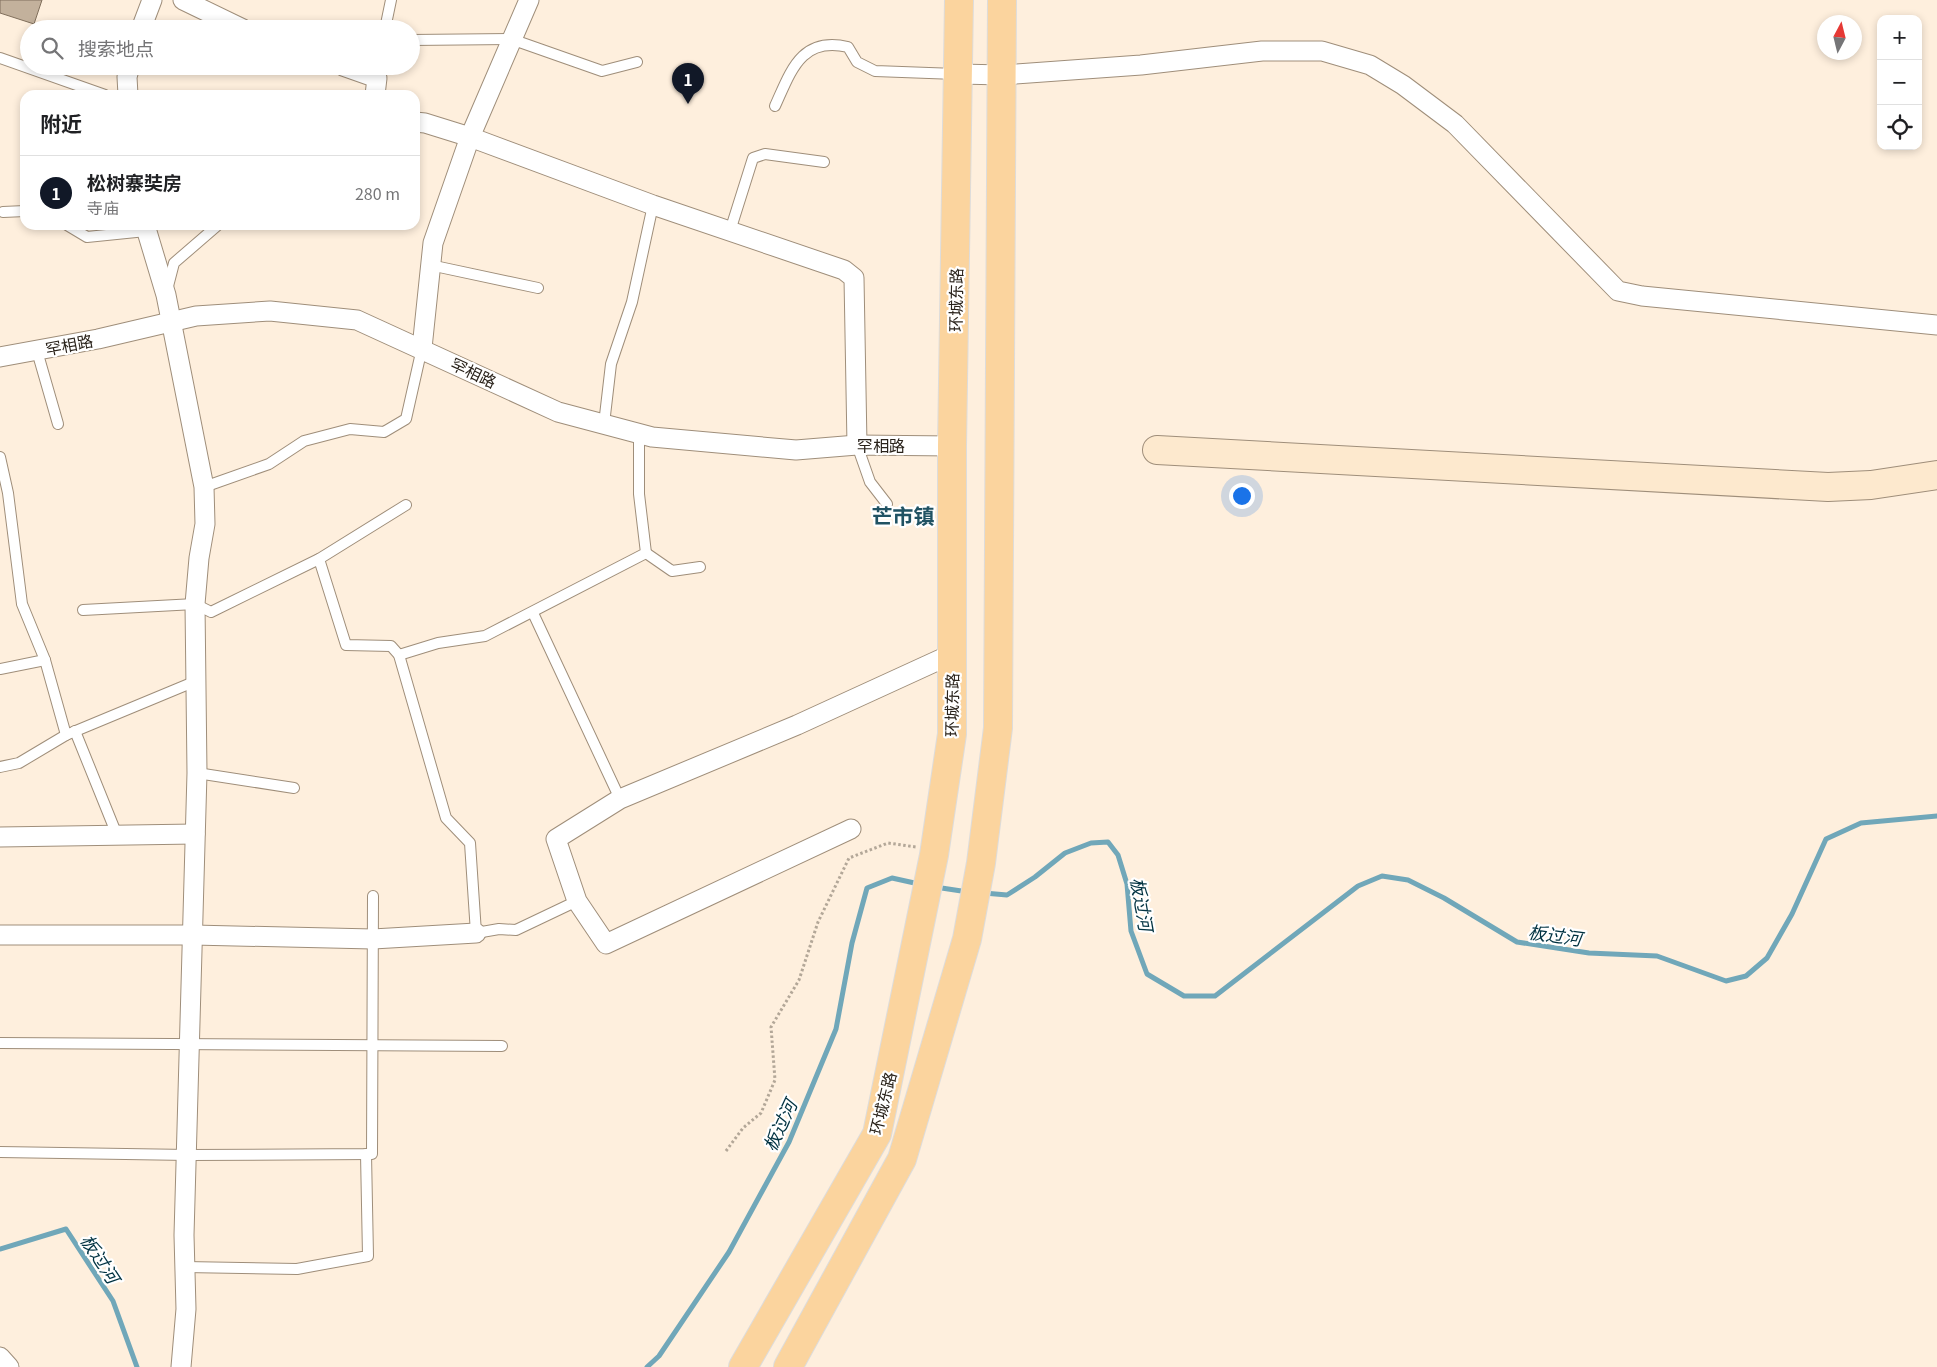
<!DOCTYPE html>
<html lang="zh">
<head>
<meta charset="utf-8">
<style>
	body { margin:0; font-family:Georgia,"Noto Sans SC",serif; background:#f6f6f6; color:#202124 }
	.controls { position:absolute; right:15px; top:15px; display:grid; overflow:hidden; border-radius:10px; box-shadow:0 2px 8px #0003 }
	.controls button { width:45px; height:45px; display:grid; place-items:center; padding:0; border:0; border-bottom:1px solid #e0e0e0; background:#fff; color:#202124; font:25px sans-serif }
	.compass { position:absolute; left:1817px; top:15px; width:45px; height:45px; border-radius:50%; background:#fff; box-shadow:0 2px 8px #0003; rotate:7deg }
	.you { position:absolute; left:1241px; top:495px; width:18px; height:18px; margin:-12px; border:4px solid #fff; border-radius:50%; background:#1a73e8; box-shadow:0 0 0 8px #1a73e833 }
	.badge { display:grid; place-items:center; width:32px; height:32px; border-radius:50%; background:#111827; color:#fff; font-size:16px; font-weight:700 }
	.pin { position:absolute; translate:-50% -41px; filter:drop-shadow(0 1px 2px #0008) }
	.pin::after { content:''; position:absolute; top:26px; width:18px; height:15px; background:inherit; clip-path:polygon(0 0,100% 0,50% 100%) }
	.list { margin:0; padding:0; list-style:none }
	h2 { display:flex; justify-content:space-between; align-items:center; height:65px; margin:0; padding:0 20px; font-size:21px }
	h2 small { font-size:16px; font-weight:400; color:#757577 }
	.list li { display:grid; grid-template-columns:32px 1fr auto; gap:15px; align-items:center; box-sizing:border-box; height:75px; padding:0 20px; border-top:1px solid #e0e0e0 }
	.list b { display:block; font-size:19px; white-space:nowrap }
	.list p { margin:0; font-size:16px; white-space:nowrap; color:#757577 }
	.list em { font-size:16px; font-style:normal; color:#757577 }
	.icon { flex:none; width:28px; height:28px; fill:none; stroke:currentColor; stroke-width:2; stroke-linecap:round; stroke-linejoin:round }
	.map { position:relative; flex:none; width:1937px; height:1367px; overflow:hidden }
	.search { position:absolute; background:#fff; box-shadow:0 2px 8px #0003; left:20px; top:20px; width:400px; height:55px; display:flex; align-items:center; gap:12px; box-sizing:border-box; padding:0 18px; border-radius:28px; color:#757577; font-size:19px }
	.panel { position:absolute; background:#fff; box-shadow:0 2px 8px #0003; left:20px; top:90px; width:400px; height:140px; border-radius:15px }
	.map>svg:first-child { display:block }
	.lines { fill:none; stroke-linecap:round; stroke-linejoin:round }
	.stream { stroke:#70a7b9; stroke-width:5 }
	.building { fill:#c3b19c; stroke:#806f5c }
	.lane-casing { stroke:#9f8e7a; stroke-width:12 }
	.street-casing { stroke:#9f8e7a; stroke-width:21 }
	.secondary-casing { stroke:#9f8e7a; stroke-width:30 }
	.primary-casing { stroke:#dddcdb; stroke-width:30 }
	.path { stroke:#b3a798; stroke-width:3; stroke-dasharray:2.5 2.5; stroke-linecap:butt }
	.lane { stroke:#fff; stroke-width:10 }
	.street { stroke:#fff; stroke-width:19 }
	.secondary { stroke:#fde9ce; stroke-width:28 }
	.primary { stroke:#fbd49e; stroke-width:28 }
	.labels { text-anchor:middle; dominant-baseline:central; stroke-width:4.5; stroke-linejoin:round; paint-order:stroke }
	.street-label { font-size:16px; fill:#2a231b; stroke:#fff }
	.water-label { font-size:18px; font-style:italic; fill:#003241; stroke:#fff }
	.district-label { font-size:21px; font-weight:bold; fill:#205263; stroke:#fff }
</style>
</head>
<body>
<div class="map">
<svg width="1937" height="1367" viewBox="0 0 1937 1367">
	<rect width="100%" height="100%" fill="#feefdd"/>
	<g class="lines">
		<g class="stream">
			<polyline points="935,887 968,892"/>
			<polyline points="984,893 1007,895 1035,877 1065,853 1091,843 1108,842 1118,855 1127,884 1131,931 1147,974 1184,996 1215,996 1358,886 1382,876 1408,880 1444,898 1517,942 1589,953 1657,956 1726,981 1746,976 1767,958 1792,914 1826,839 1861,823 1937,816"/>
			<polyline points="0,1249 66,1229 113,1301 137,1367"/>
			<polyline points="647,1367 659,1356 729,1252 789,1142 836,1029 852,943 867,888 892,878 919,884"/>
		</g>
	</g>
	<polygon class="building" points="0,0 42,0 34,24 0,13"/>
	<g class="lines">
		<defs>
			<g id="lane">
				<polyline points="385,29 391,0"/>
				<polyline points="411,40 511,39 602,71 637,62"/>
				<polyline points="0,58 105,95"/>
				<path d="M 775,106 C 791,71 801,36 848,47 L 857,62 L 875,71 L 956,74"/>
				<polyline points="3,212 25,211"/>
				<polyline points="67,225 87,237 146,231"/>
				<polyline points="730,231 753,158 765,154 824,162"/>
				<polyline points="430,265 538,288"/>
				<polyline points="167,290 174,263 218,225"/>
				<polyline points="37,351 58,424"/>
				<polyline points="604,424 611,364 632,302 653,205"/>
				<polyline points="857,445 870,482 887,504"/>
				<polyline points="0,457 8,493 22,604 45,660 66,735"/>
				<polyline points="204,487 269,464 304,441 350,429 384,432 406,419 422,348"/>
				<polyline points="646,553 672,571 700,567"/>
				<polyline points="319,559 346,645 391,646 399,655 446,818 470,843 476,933 499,929 516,930 577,901"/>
				<polyline points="83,610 195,604 211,612 319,559 406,505"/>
				<polyline points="533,613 620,799"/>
				<polyline points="399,655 438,643 485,636 646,553 639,494 639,433"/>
				<polyline points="0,669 45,660"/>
				<polyline points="75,731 117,835"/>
				<polyline points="0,767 19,763 66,735 196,681"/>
				<polyline points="197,773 294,788"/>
				<polyline points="0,1043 502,1046"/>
				<polyline points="0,1152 188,1155 372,1154 373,896"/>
				<polyline points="185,1267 297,1269 368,1256 366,1154"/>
			</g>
			<g id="street">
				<polyline points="183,0 243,29"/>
				<polyline points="141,29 152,0"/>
				<polyline points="343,66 377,78 375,95"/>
				<polyline points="959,74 1003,75 1141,65 1262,51 1322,51 1370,65 1403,85 1455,124 1618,291 1642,296 1937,325"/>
				<polyline points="128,95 127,77 130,66"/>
				<polyline points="415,122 425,123 470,137 653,205 844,270 854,278 857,445"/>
				<polyline points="145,225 166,295 204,487 205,524 199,558 195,604 197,773 184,1235 186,1309 181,1367"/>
				<polyline points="422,348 433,243 470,137 529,0"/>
				<polyline points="0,357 98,339 196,316 270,311 357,320 558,412 652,437 796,450 857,445 952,446"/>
				<polyline points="851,829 606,944 577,901 556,839 620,799 797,725 952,654"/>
				<polyline points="0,837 195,834"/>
				<polyline points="0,935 193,935 373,939 476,933"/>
				<polyline points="0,1357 9,1367"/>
			</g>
			<polyline id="secondary" points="1157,450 1828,487 1871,485 1937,475"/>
			<g id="primary">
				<polyline points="743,1367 877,1134 934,855 952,734 952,446 959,0"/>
				<polyline points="788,1367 902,1159 967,939 981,863 998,728 1002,0"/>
			</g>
		</defs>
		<use href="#lane" class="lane-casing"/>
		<use href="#street" class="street-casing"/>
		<use href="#secondary" class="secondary-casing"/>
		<use href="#primary" class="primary-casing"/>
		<polyline class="path" points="726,1151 743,1128 761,1113 775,1080 771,1027 799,980 818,922 849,858 888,843 916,847"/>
		<use href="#lane" class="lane"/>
		<use href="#street" class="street"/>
		<use href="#secondary" class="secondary"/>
		<use href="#primary" class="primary"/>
	</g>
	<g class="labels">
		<g class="street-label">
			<text transform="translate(955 300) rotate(-89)">环城东路</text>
			<text transform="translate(69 344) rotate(-11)">罕相路</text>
			<text transform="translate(474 372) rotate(25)">罕相路</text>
			<text x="881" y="445">罕相路</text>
			<text transform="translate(951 705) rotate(-89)">环城东路</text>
			<text transform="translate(882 1103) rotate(-76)">环城东路</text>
		</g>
		<g class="water-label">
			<text transform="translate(1143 904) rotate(80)">板过河</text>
			<text transform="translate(1555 934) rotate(8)">板过河</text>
			<text transform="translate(779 1125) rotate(-65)">板过河</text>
			<text transform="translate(101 1258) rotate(57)">板过河</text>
		</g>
		<g class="district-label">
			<text x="903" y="515">芒市镇</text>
		</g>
	</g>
</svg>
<div class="controls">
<button>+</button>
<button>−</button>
<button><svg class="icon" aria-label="locate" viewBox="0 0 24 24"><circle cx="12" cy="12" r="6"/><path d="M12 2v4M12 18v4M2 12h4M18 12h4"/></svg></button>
</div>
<svg class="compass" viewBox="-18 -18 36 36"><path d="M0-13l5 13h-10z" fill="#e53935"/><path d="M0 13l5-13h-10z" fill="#757577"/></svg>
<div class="you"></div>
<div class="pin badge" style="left:688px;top:104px">1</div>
<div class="search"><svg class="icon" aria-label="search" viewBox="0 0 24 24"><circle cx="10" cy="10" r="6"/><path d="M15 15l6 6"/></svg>搜索地点</div>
<section class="panel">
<h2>附近<small></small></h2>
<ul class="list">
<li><span class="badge">1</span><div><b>松树寨奘房</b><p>寺庙</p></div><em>280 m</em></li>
</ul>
</section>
</div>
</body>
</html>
